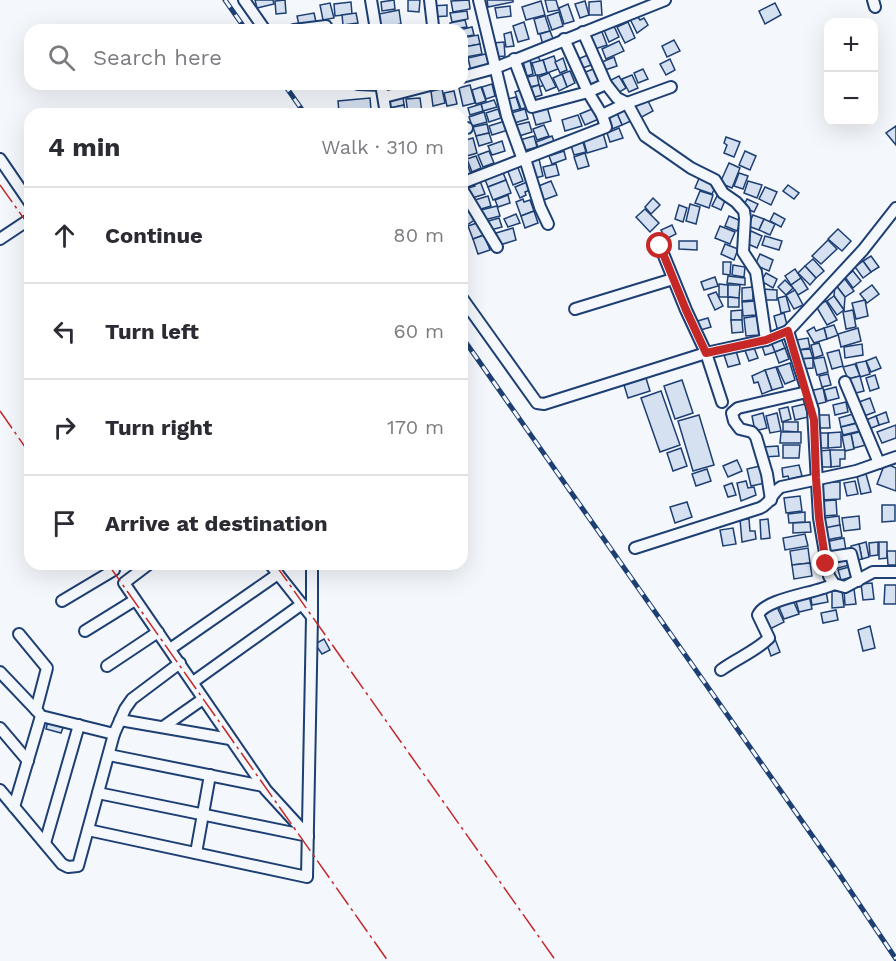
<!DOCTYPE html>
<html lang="en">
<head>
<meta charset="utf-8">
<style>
	body { margin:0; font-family:"Work Sans",sans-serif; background:#f7f7f7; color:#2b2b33 }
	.controls { position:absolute; right:18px; top:18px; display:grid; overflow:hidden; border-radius:12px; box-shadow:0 6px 24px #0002 }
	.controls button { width:54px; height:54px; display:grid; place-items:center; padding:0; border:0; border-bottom:2px solid #e1e1e2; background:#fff; color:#2b2b33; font:30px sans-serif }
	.stop { position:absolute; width:18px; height:18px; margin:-14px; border:4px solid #c62828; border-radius:50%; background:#fff }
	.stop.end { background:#c62828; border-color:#fff; box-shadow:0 2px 6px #0008 }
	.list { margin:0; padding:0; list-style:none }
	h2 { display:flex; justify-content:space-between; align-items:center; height:78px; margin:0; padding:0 24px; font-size:26px }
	h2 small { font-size:20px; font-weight:400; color:#7c7c81 }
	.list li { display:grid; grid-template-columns:39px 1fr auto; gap:18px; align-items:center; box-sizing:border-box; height:96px; padding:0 24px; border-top:2px solid #e1e1e2 }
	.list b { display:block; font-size:22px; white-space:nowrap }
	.list em { font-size:20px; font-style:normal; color:#7c7c81 }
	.icon { flex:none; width:33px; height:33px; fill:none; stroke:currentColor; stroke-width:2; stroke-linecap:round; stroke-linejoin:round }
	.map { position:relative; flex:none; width:896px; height:961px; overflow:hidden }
	.search { position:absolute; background:#fff; box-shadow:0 6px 24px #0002; left:24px; top:24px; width:444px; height:66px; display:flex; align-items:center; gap:15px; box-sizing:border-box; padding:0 21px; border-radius:18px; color:#7c7c81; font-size:22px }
	.panel { position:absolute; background:#fff; box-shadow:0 6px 24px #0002; left:24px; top:108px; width:444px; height:462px; border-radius:18px }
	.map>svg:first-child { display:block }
	.building { fill:#d5e0f0; stroke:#1d3f73; stroke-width:1.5 }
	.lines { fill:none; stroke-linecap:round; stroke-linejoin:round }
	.minor-casing { stroke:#1d3f73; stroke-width:14 }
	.minor { stroke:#f4f7fb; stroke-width:10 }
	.rail-casing { stroke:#1d3f73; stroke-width:5 }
	.rail { stroke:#f4f7fb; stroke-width:3; stroke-dasharray:9; stroke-linecap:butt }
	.power { stroke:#c62828; stroke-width:1.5; stroke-dasharray:21 4.5 3 4.5; stroke-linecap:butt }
	.route { stroke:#c62828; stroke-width:8 }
</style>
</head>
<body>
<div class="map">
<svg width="896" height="961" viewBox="0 0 896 961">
	<rect width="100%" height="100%" fill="#f4f7fb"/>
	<g class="building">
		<polygon points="255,0 273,0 274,4 257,8"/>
		<polygon points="285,0 286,13 276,14 275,1"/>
		<polygon points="394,0 395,9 382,11 381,2"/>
		<polygon points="408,0 420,0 419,12 408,11"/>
		<polygon points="469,0 470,9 453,12 451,1"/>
		<polygon points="487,0 513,0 513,2 488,7"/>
		<polygon points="545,0 556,0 559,10 548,12"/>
		<polygon points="541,1 545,15 526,20 522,7"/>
		<polygon points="585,1 589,15 580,18 575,4"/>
		<polygon points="601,1 602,15 589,15 589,2"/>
		<polygon points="351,2 352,14 335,16 334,4"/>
		<polygon points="330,3 334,18 323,20 320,5"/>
		<polygon points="775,3 781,15 765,24 759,11"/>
		<polygon points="568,4 574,21 564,24 559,8"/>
		<polygon points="447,5 447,16 432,17 432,6"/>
		<polygon points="510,6 511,16 497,18 495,8"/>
		<polygon points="399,10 401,24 381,28 379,14"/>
		<polygon points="467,11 468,19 452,22 450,13"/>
		<polygon points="559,12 563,26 552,30 547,16"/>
		<polygon points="314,13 316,22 299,25 297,16"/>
		<polygon points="356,13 358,23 343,25 342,15"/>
		<polygon points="545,16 550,31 538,34 534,19"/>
		<polygon points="637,16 640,20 644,18 648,25 637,33 630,19"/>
		<polygon points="465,20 467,27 452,29 450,23"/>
		<polygon points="524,22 529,39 518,42 513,26"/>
		<polygon points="628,22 635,38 625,43 617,27"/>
		<polygon points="613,24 619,37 609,42 603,28"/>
		<polygon points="472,27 474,35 462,37 462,30 459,30"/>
		<polygon points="600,27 607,45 595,49 589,32"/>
		<polygon points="550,31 554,41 543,45 540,34"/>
		<polygon points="511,32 514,46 506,47 504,34"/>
		<polygon points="478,35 480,44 464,47 462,38"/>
		<polygon points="674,40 680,51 667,57 662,46"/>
		<polygon points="619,41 624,51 606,59 602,49"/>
		<polygon points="504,42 505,56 495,57 493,43"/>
		<polygon points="480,44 482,54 466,57 464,47"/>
		<polygon points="490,53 493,66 471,71 468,58"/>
		<polygon points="590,54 594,64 580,69 576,60"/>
		<polygon points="537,55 545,69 537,73 529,59"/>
		<polygon points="554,56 558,69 547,73 543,60"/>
		<polygon points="614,57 617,66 605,70 602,62"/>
		<polygon points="563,58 567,70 560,73 555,62"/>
		<polygon points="670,59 675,70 666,75 660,64"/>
		<polygon points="530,60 533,74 527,76 523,62"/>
		<polygon points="543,60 547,73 536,76 532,63"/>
		<polygon points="596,68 598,82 589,86 583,73"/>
		<polygon points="643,69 648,79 638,83 634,73"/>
		<polygon points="570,71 575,83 567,87 562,74"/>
		<polygon points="547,73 550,83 539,87 536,76"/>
		<polygon points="549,73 556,87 546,91 539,77"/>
		<polygon points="562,74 567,87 559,91 553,78"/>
		<polygon points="537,75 539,85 525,88 523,78"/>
		<polygon points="632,75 638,88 629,92 622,79"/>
		<polygon points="619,76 626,88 618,93 611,80"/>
		<polygon points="492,84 495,96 486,99 482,87"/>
		<polygon points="470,85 475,103 463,106 459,88"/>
		<polygon points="539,85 542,95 532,98 529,88"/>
		<polygon points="481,87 486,101 476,104 472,90"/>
		<polygon points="442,89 445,103 433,106 431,91"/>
		<polygon points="523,89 529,107 521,109 515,92"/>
		<polygon points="454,91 457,104 447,106 444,93"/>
		<polygon points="403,97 404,105 390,108 388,100"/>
		<polygon points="516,97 520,109 508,112 504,100"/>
		<polygon points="370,98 371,110 339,112 338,101"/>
		<polygon points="420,98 422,113 408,114 406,99"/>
		<polygon points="647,99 653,111 638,119 632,107"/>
		<polygon points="494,100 497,107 483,111 481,104"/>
		<polygon points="481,104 483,111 470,115 468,108"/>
		<polygon points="404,105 406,114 391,114 390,108"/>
		<polygon points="627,106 633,120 622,125 616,111"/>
		<polygon points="547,107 551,121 536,125 532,111"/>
		<polygon points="597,107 601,118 585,125 580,114"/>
		<polygon points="498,109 501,118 489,122 486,113"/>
		<polygon points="525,109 528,119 514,123 511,113"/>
		<polygon points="616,111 622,125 612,129 606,115"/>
		<polygon points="484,112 487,122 472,126 469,117"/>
		<polygon points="578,115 582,126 565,131 562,120"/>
		<polygon points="505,121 508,130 492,135 489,126"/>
		<polygon points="529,122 532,132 516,137 512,126"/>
		<polygon points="487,124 489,133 476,136 473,127"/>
		<polygon points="544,125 549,136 537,140 533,129"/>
		<polygon points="896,126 896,145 886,133"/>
		<polygon points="619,128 623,138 610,142 607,133"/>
		<polygon points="489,133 492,142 479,146 476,136"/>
		<polygon points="603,133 607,147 587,153 583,139"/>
		<polygon points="534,136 537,147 523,151 520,140"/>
		<polygon points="552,136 556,147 540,152 536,142"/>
		<polygon points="726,137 740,142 734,157 724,153 727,145 724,143"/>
		<polygon points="473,138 477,153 467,156 462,141"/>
		<polygon points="582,139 586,152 574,155 570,142"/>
		<polygon points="502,141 505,151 492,155 488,146"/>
		<polygon points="489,151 494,163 483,167 478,155"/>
		<polygon points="564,151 566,159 552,164 549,156"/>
		<polygon points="745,151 756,156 750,170 739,165"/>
		<polygon points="585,153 589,166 578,169 574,157"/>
		<polygon points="476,156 481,168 472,172 467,159"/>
		<polygon points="539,159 543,176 532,179 527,163"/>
		<polygon points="466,160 472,177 462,180 462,161"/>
		<polygon points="729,163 740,168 732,188 720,183"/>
		<polygon points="556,164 559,175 546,178 543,167"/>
		<polygon points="517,165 523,181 513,185 507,169"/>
		<polygon points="502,170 506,180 488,187 484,177"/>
		<polygon points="739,173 748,176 743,189 734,186"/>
		<polygon points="700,176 717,183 712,194 695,188"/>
		<polygon points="506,180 511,193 493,200 488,187"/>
		<polygon points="480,181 485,194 469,199 465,189 475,186 474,183"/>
		<polygon points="551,181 557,195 541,201 536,187"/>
		<polygon points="748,181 762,185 757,198 744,193"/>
		<polygon points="527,182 530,190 525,192 526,195 520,198 515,187"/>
		<polygon points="788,185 799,193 794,199 783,191"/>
		<polygon points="765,187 777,192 771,205 759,199"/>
		<polygon points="700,191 713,195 709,208 695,203"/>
		<polygon points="718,194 726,198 721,210 712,206"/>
		<polygon points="508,195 510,203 498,207 495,200"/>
		<polygon points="488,196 491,206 478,210 475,200"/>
		<polygon points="653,198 660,205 651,214 645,207"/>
		<polygon points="523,199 524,202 530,200 534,211 521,216 516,202"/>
		<polygon points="747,199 758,204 754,212 743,207"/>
		<polygon points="465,202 476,219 464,227 462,224 462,204"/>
		<polygon points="690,204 700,207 696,224 686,221"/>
		<polygon points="679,205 687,208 683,222 675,219"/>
		<polygon points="497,206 500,216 484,220 481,210"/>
		<polygon points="645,209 659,223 650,232 636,217"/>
		<polygon points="534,211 538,223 525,228 521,216"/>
		<polygon points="774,213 785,219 781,227 770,221"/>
		<polygon points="516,214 520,223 508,227 504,219"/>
		<polygon points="753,215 764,219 759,230 748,226"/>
		<polygon points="729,216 741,221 737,231 725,226"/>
		<polygon points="499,218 502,227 487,231 485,222"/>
		<polygon points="764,219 775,224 770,235 759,230"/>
		<polygon points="480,222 484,235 473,239 468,226"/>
		<polygon points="672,225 676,234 666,239 661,230"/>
		<polygon points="720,226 735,232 730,244 715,238"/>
		<polygon points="513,228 516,240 500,245 496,233"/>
		<polygon points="838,229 851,241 842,251 828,239"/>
		<polygon points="751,231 762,236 757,248 746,243"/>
		<polygon points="484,235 490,250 478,254 473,239"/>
		<polygon points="765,236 782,241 779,250 762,245"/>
		<polygon points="828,240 837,249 821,264 812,256"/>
		<polygon points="679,241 697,241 697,250 679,249"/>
		<polygon points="725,244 738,249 734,260 721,254"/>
		<polygon points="760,254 773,260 769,271 755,265"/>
		<polygon points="871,256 879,267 871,272 863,261"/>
		<polygon points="813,259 824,271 816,278 805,266"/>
		<polygon points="863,261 871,272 863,278 855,267"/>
		<polygon points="723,262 731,262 730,275 723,274"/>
		<polygon points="733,265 745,267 744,277 732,275"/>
		<polygon points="805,266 816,278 810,285 798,273"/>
		<polygon points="795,269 801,278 791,285 785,276"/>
		<polygon points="853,271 861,281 853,288 845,277"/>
		<polygon points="766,273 777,279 773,288 761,281"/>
		<polygon points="728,276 745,278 745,285 727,283"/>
		<polygon points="715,277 718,286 704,290 701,282"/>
		<polygon points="801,278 808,289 798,295 791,285"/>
		<polygon points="844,278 854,291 845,297 835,284"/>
		<polygon points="785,280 793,288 786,295 778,287"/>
		<polygon points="719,284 728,285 728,297 719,297"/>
		<polygon points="835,284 845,297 844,310 834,296"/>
		<polygon points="728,285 740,285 739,298 728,297"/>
		<polygon points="872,285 879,294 867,303 860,294"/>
		<polygon points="753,287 753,300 742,301 742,288"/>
		<polygon points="762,289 777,290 777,300 762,300"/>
		<polygon points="795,290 803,305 794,309 786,295"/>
		<polygon points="716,292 723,306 715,310 708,295"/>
		<polygon points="786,296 790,311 781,313 778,298"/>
		<polygon points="834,296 844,310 837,315 827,301"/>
		<polygon points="728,297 739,298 739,307 728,307"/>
		<polygon points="865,300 868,316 856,319 852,303"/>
		<polygon points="755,301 756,315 743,316 742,302"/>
		<polygon points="826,301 837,320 827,325 816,306"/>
		<polygon points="742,310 742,320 731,320 731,311"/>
		<polygon points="853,310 856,327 846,329 843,312"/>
		<polygon points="784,313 788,329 778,332 774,316"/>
		<polygon points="757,316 759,335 746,336 744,318"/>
		<polygon points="708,318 711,327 697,331 694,322"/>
		<polygon points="731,320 742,320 743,332 732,333"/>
		<polygon points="834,325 838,335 827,339 824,328"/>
		<polygon points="814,327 816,331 824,328 827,339 814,343 807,331"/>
		<polygon points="858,328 861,341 841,347 838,334"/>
		<polygon points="780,336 785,348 775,352 770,340"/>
		<polygon points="808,338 810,348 798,350 796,340"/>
		<polygon points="770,340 775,352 765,355 761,343"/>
		<polygon points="819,343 823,355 814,358 811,345"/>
		<polygon points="862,344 863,355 845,358 844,347"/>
		<polygon points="753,345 758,358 749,361 744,348"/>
		<polygon points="785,348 789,359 779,363 775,352"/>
		<polygon points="810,349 813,358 800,359 798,350"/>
		<polygon points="839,350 843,366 832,369 827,353"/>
		<polygon points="736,351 740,364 728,367 724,355"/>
		<polygon points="824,357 828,372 817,375 813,359"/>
		<polygon points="876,357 881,368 871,372 866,361"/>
		<polygon points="813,358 813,368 801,369 800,359"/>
		<polygon points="866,361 870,374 860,377 856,363"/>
		<polygon points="790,363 795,380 785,384 777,367"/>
		<polygon points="855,364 860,376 848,379 843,367"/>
		<polygon points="776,367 783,387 772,390 765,370"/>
		<polygon points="765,370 772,390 762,394 758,382 754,383 752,376"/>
		<polygon points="828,374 831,385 822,387 819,376"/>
		<polygon points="875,375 879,388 870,391 866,378"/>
		<polygon points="860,376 864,391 852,394 848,379"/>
		<polygon points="646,378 650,391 628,398 624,385"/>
		<polygon points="682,380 693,413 675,419 664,386"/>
		<polygon points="836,387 839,398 827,401 824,390"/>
		<polygon points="823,388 826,402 813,405 810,391"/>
		<polygon points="661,391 680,445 660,452 641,398"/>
		<polygon points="870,398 875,412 864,416 859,402"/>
		<polygon points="846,402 848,412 835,415 833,405"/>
		<polygon points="805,404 808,417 795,420 792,407"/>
		<polygon points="788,407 791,419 782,422 779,409"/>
		<polygon points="886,412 889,422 879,425 876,416"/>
		<polygon points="763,413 767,428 755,431 752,416"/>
		<polygon points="777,413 781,431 770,433 766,416"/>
		<polygon points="853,414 856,423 841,427 839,418"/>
		<polygon points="699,415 714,465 693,471 678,421"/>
		<polygon points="817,415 829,415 830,428 818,428"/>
		<polygon points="876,416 879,425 869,429 866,420"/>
		<polygon points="783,422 798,422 798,432 783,431"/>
		<polygon points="858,423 860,431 843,435 841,427"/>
		<polygon points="896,425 896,438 882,443 877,432"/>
		<polygon points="863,431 866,445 854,448 851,434"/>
		<polygon points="781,432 801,432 801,443 780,443"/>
		<polygon points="841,432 841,447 828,448 828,433"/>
		<polygon points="817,433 828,433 828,448 818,448"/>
		<polygon points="851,434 854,449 845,451 842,436"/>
		<polygon points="783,445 800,445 799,458 783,458"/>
		<polygon points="778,446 779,456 764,457 763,447"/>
		<polygon points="681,448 687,466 673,471 667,453"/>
		<polygon points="830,450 845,450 845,459 840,459 840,466 831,467"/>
		<polygon points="830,450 831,467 820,467 819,451"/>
		<polygon points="737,460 742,471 728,477 723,466"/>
		<polygon points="885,463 896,468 896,491 877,484"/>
		<polygon points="799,465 802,476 789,479 788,476 783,477 782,468"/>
		<polygon points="760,466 765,483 751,486 747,469"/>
		<polygon points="707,469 711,481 696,486 692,474"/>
		<polygon points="866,474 871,492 861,494 857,476"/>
		<polygon points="746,481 748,488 754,487 756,495 741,501 737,483"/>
		<polygon points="855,481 858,494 847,496 844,483"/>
		<polygon points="821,482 840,482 840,499 822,500"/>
		<polygon points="732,483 736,495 728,497 724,486"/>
		<polygon points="800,496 802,511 786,513 784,498"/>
		<polygon points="836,500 837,515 823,516 822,501"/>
		<polygon points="687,502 692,517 675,523 670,507"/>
		<polygon points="882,505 895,505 895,521 882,522"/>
		<polygon points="805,512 805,522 789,523 788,514"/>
		<polygon points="839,516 840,527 825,529 824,518"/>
		<polygon points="859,516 860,529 844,531 842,518"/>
		<polygon points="740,519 749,519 750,531 755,531 756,539 742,542"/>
		<polygon points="768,519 770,538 761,539 760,520"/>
		<polygon points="810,522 811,532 793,533 793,523"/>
		<polygon points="840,525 842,537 826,540 824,528"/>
		<polygon points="733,528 736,544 723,546 720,530"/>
		<polygon points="805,534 808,546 785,550 783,538"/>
		<polygon points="844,538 846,551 828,554 825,542"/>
		<polygon points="866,542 869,557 862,559 859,544"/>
		<polygon points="878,542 878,555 870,556 869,543"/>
		<polygon points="879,542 887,542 887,558 879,559"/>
		<polygon points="859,544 862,559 854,561 851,546"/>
		<polygon points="808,548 810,563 792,565 790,551"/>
		<polygon points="887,551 896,551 896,565 888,565"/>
		<polygon points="847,554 849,565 831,570 828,559"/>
		<polygon points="810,563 812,576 794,579 792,565"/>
		<polygon points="849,567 852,577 841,580 838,570"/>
		<polygon points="872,583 874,599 863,600 861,584"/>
		<polygon points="885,585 896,585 896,604 884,604"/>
		<polygon points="854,589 856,604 845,605 844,590"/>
		<polygon points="826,591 828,602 812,605 810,593"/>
		<polygon points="832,591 842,591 844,607 832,608"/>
		<polygon points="809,595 812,609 799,612 795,598"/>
		<polygon points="793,600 799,614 784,619 778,605"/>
		<polygon points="777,607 784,622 768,630 761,615"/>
		<polygon points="836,610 838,620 823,623 821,613"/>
		<polygon points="870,626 875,648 863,651 858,630"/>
		<polygon points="324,639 330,650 322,654 315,644"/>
		<polygon points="775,639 780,652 771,656 766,642"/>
		<polygon points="48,721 64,725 61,733 46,729"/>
	</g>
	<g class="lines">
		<defs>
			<g id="minor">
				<polyline points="244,0 265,30"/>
				<polyline points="371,0 376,30"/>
				<polyline points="430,0 433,26"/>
				<polyline points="479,0 507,116 523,160"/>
				<polyline points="873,0 875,7"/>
				<polyline points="294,30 326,26"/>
				<polyline points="514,59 532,107 588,92 606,84 583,32"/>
				<polyline points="462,77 495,68 665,0"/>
				<polyline points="358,84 381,85"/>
				<polyline points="381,84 386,114"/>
				<polyline points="606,84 617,98 627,103 645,136 691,168 715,180 723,193 736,202 744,211 745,218 743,252 756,272 766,340"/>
				<polyline points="384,97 434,84"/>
				<polyline points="602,115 627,103 671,87"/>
				<polyline points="462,129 467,128"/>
				<polyline points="0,159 30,203"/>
				<polyline points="525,159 540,207 548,224"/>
				<polyline points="462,183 606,127 602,115 588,92 564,39"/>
				<polyline points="462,189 497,247"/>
				<polyline points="0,239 30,219"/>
				<polyline points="660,246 686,310 706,353 722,402"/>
				<polyline points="462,298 537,403 544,404 706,353 766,340 788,331 863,250 896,208"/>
				<polyline points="575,309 673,279"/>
				<polyline points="788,331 813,410 819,518 829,576 834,584 845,587 873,572 896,572"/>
				<polyline points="845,382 879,463"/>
				<polyline points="771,500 767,474 756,437 752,432 740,429 734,421 732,413 738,408 807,392"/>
				<path d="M 635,548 L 760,508 C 772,503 771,493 781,487 L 856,471 L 896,457"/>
				<polyline points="825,558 851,554 858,581"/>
				<polyline points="149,564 124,583 266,790 308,836"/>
				<polyline points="62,601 114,570"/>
				<polyline points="312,617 312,564"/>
				<polyline points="85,631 135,600"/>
				<polyline points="19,634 47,668 36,710"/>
				<polyline points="170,649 278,574"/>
				<polyline points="107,666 158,632"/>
				<path d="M 721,670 C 737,658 755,652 769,638 L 758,615 C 765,598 818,593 834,584"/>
				<polyline points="0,672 39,713"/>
				<polyline points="193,682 302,604"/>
				<polyline points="120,720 230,739"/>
				<polyline points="163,727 203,699"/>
				<polyline points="0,728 28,761"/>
				<polyline points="109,755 263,786"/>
				<polyline points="0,790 62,864 68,867 78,866 114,734 125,709 132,699 180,663"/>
				<polyline points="98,793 308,836"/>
				<polyline points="14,807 41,716 114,734"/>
				<polyline points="88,830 307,877 312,617 270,564"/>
				<polyline points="45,843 79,725"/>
				<polyline points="196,853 210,775"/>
			</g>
		</defs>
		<use href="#minor" class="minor-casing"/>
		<use href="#minor" class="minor"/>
		<defs>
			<g id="rail">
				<polyline points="225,0 246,30"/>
				<polyline points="284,84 305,114"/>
				<polyline points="462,337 837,871 896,959"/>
			</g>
		</defs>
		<use href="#rail" class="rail-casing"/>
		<use href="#rail" class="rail"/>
		<g class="power">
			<polyline points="0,185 30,227"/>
			<polyline points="0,411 30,454"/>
			<polyline points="108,564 388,961"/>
			<polyline points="275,564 556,961"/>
		</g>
	</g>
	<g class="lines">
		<polyline class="route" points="660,246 686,310 706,353 766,340 788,331 814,420 816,478 819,518 826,564"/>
	</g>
</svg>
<div class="controls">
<button>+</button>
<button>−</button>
</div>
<div class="stop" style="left:660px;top:246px"></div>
<div class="stop end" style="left:826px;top:564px"></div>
<div class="search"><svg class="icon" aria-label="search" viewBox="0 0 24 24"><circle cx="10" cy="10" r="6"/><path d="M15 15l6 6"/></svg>Search here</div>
<section class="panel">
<h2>4 min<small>Walk · 310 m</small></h2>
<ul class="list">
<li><svg class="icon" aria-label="ahead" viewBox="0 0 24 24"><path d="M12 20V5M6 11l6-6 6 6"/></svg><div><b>Continue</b></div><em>80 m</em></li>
<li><svg class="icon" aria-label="left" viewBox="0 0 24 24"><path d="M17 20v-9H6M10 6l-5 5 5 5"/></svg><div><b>Turn left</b></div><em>60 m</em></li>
<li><svg class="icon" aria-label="right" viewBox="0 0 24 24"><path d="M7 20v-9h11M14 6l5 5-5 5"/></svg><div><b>Turn right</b></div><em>170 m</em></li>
<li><svg class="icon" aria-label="arrive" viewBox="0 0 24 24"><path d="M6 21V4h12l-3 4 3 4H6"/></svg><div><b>Arrive at destination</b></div></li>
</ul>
</section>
</div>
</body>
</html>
